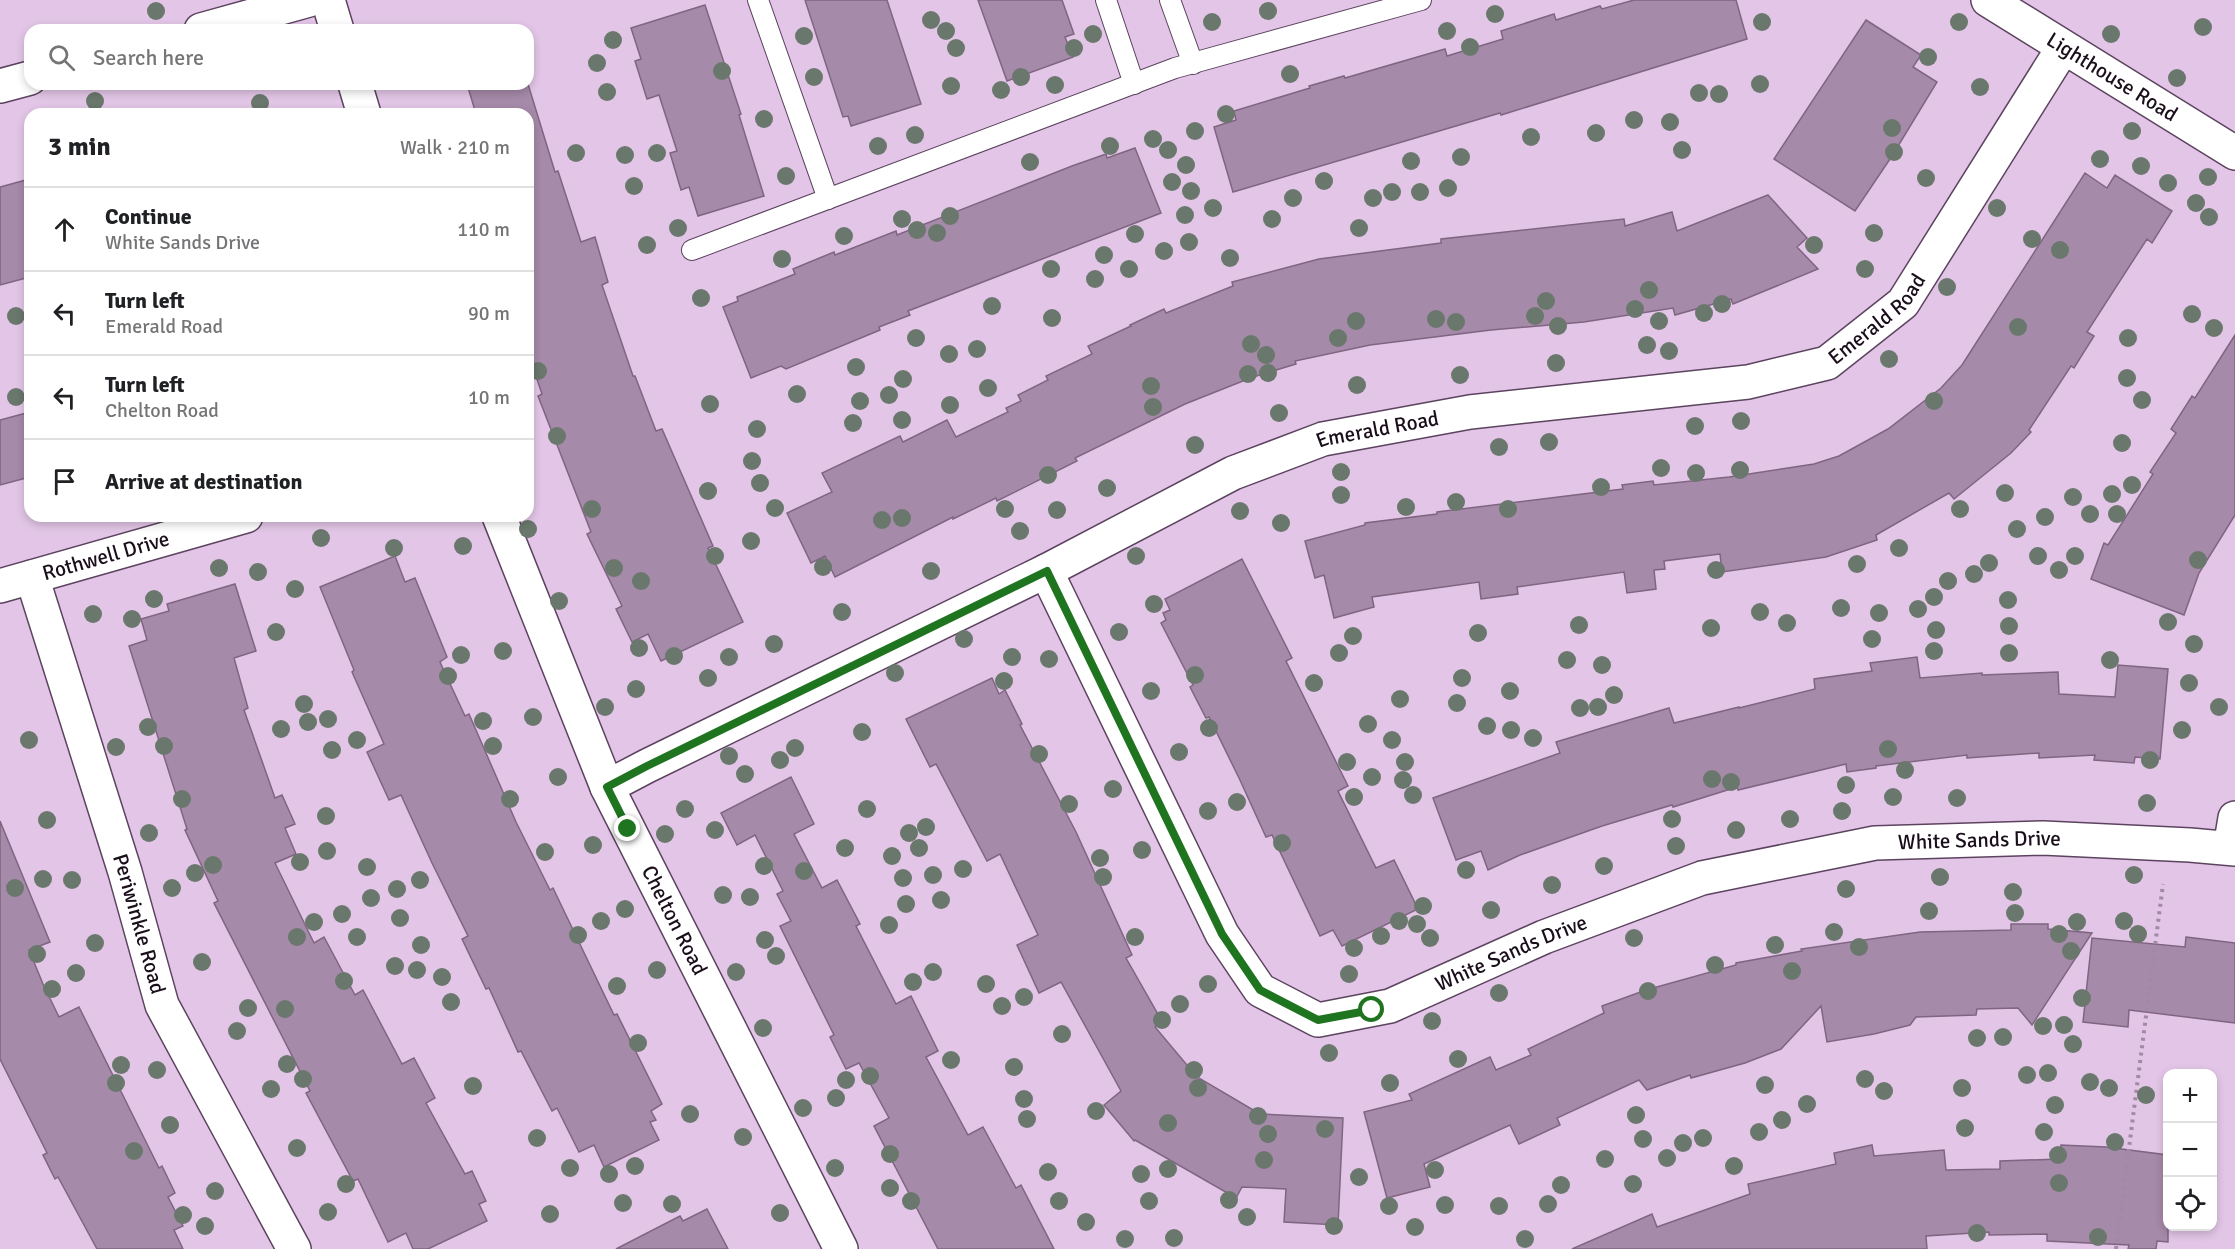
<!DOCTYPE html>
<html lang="en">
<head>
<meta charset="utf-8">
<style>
	body { margin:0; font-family:Signika,sans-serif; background:#f6f6f6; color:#202124 }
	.controls { position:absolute; right:18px; bottom:18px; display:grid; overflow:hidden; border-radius:12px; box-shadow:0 3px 9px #0003 }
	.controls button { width:54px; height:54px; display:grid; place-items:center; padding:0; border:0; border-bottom:2px solid #e0e0e0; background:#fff; color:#202124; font:30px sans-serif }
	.stop { position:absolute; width:18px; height:18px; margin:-14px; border:4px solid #1f741f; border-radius:50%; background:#fff }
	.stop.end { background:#1f741f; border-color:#fff; box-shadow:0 2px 6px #0008 }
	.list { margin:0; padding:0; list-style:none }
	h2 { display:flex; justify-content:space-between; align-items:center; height:78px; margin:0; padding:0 24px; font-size:26px }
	h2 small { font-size:20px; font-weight:400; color:#757577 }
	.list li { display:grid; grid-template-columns:39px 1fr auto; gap:18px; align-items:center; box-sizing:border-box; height:84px; padding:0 24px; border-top:2px solid #e0e0e0 }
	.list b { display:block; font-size:22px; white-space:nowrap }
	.list p { margin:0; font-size:20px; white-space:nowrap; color:#757577 }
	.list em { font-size:20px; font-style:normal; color:#757577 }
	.icon { flex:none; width:33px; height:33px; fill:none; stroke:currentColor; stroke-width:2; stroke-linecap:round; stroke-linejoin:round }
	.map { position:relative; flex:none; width:2235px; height:1249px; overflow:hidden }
	.search { position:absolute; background:#fff; box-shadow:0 3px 9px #0003; left:24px; top:24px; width:510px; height:66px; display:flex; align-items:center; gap:15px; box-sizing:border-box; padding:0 21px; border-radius:18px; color:#757577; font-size:22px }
	.panel { position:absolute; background:#fff; box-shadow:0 3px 9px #0003; left:24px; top:108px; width:510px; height:414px; border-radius:18px }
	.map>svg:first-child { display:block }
	.building { fill:#a68aa9; stroke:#806583; stroke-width:1.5 }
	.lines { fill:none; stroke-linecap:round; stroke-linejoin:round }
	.service-casing { stroke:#5c435f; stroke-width:22 }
	.minor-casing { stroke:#5c435f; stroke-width:36 }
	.tertiary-casing { stroke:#5c435f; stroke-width:36 }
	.path { stroke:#a18aa4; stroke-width:4; stroke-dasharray:3 4.5; stroke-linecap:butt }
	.service { stroke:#fff; stroke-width:20 }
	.minor { stroke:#fff; stroke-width:33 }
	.tertiary { stroke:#fff; stroke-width:33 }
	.tree { fill:#6a776c }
	.route { stroke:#1f741f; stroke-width:8 }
	.labels { text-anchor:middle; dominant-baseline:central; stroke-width:6; stroke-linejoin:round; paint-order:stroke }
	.street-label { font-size:21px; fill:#190e1a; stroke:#fbecfd }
</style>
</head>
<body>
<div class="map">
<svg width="2235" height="1249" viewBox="0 0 2235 1249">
	<rect width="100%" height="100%" fill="#e3c6e7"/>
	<g class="building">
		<polygon points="805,0 887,0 921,104 851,126 848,116 843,117"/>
		<polygon points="978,0 1062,0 1074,34 1065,37 1073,57 1007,81"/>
		<polygon points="1634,0 1736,0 1747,39 1501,115 1500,113 1233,192 1214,127 1236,120 1234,111 1310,88 1309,86 1344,76 1345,78 1445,49 1447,56 1503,39 1501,31 1554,14 1556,20 1600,6 1602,9"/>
		<polygon points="705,5 741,114 739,115 764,196 698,216 689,187 681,190 670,153 677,151 659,95 647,99 635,61 641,59 631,28"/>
		<polygon points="1866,20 1921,55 1913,67 1937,82 1892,156 1855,211 1774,159"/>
		<polygon points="467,84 528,84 555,172 558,171 581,242 595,237 608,282 602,285 633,376 635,376 656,431 662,429 713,546 708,548 743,622 661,661 648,634 632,642 616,609 622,606 587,534 591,532 538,396 542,394 528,353 528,114 476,114"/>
		<polygon points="1135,148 1161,213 908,311 910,315 879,327 880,330 786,369 781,366 751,378 723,307 738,301 737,297 795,274 793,269 834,252 835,255 896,231 897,235 1072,166 1106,154 1107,158"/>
		<polygon points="2085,173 2107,188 2115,175 2172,211 2152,243 2147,239 2087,332 2094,336 2074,368 2071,366 2029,430 2031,432 2011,453 1954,499 1949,493 1876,535 1877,540 1826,557 1722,572 1720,554 1664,561 1665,569 1654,570 1656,589 1627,593 1624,572 1517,587 1518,594 1481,599 1479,582 1372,597 1374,607 1334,618 1324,575 1315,578 1305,541 1365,525 1365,523 1437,514 1437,512 1623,489 1622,485 1653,481 1654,485 1729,477 1814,464 1839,456 1888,429 1941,388 1962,365"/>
		<polygon points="26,180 30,196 30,277 0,285 0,187"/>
		<polygon points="1768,195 1807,238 1797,247 1818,269 1733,304 1731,299 1675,315 1673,308 1584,322 1491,330 1370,345 1295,361 1296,364 1253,377 1185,404 1075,458 1077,461 997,501 996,498 953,519 953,517 835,577 825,556 811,563 787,513 832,492 822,473 900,436 903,442 947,420 956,437 1008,412 1006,408 1021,401 1018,395 1048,380 1046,376 1092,354 1088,346 1131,326 1130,325 1164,309 1166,313 1233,286 1232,282 1319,259 1441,243 1441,239 1624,219 1625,226 1672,212 1677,231"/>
		<polygon points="2235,335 2235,515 2199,573 2184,615 2091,579 2104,543 2108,545 2153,474 2150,472 2176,433 2171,429 2192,396 2195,398"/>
		<polygon points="30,412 30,477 0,485 0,420"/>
		<polygon points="395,556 405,582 415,578 447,657 440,662 465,716 469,714 516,822 550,890 553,888 614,1015 617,1014 662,1104 651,1111 656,1120 650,1122 659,1140 604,1167 594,1145 579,1152 557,1108 552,1111 521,1051 518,1052 489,988 486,989 462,939 468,936 432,863 401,795 389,800 367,752 384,744 352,672 354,670 320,587"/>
		<polygon points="1242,559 1292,658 1286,661 1348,786 1338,791 1376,868 1394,860 1418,909 1342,946 1333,930 1320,936 1272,835 1266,837 1239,778 1209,717 1206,718 1190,687 1193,685 1161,623 1166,620 1163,613 1170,610 1165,599"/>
		<polygon points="235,584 256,651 234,658 248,708 244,710 275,798 282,795 295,824 285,828 296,854 275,863 314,943 324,937 355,995 363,990 402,1064 414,1058 435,1098 426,1103 465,1174 472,1171 486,1201 479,1204 487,1221 428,1249 413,1249 406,1233 388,1242 358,1179 353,1181 306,1093 310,1091 214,903 218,901 185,830 187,829 129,646 147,640 141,619 169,611 167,604"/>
		<polygon points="1917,657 1920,678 1982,673 1982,675 2058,672 2059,694 2115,697 2118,665 2168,669 2160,759 2135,757 2134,763 2094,760 2095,755 2039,758 2039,753 1967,758 1967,755 1876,766 1876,768 1847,772 1846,764 1738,790 1737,787 1673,807 1672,805 1602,826 1520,855 1488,870 1481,851 1456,860 1433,798 1560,753 1556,742 1602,728 1669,708 1674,723 1739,707 1739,708 1815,689 1814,679 1872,671 1870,663"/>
		<polygon points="992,678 999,694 1005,690 1022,724 1020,725 1076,832 1132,955 1126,958 1163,1023 1155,1027 1197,1077 1260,1114 1343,1118 1338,1225 1284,1222 1286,1189 1242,1187 1236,1198 1135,1140 1134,1141 1104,1105 1121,1091 1061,982 1039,993 1017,945 1038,935 1000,854 987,861 936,764 930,767 906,719"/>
		<polygon points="791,777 814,824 794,834 822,888 837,880 860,924 856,926 896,1004 911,996 938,1051 926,1057 968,1135 983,1127 1016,1188 1021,1185 1054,1249 938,1249 874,1126 889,1118 859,1063 846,1069 830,1037 834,1035 780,926 791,921 777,894 783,891 755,835 737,845 721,813"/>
		<polygon points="0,821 50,942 29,950 43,984 59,1017 79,1007 159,1168 162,1166 175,1193 168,1197 183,1226 174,1230 183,1249 97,1249 58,1177 55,1179 43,1155 47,1153 0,1059"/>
		<polygon points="2011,924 2048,924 2048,929 2092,933 2032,1025 2018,1008 1977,1009 1976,1015 1916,1017 1910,1025 1874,1034 1827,1042 1821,1006 1781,1049 1745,1063 1691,1078 1690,1075 1647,1090 1639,1080 1557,1118 1560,1125 1519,1144 1510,1125 1424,1164 1430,1187 1387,1198 1364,1112 1412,1100 1409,1094 1490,1057 1496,1070 1531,1055 1528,1049 1604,1013 1602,1006 1646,990 1736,965 1736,963 1802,951 1801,949 1920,932 2011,930"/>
		<polygon points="2186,937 2235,943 2235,1023 2129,1010 2128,1027 2083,1022 2092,938 2185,947"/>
		<polygon points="1872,1145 1874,1156 1944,1150 1946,1170 2000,1169 2000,1161 2060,1159 2061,1145 2106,1147 2168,1155 2168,1242 2157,1241 2156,1249 2128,1249 2129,1245 2047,1241 2047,1234 1989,1235 1989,1232 1926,1236 1927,1249 1572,1249 1652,1214 1657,1227 1750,1194 1748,1184 1836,1164 1834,1153"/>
		<polygon points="707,1209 728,1249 616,1249 680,1216 683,1221"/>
	</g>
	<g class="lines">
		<defs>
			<g id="service">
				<polyline points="758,0 828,199"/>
				<polyline points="1106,0 1134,84"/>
				<polyline points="1170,0 1193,64"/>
				<polyline points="692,250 1175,68 1421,0"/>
			</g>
			<g id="minor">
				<path id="s1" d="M 1988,0 L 2235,153"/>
				<path id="s2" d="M 1046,571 L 1222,934 L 1260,990 L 1318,1020 L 1390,1006 L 1544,937 L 1702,878 L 1875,843 L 2043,838 L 2190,845 L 2235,849"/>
				<path id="s3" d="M 32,577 L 125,872 L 162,1005 L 294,1249"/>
				<path id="s4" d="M 0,586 L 246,516"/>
				<path id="s5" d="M 607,787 L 647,766 L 1046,571 L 1233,473 L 1323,439 L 1470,412 L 1748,382 L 1827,363 L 1903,303 L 2063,48"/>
				<polyline points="2230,848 2235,818"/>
			</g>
			<g id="tertiary">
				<polyline points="328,0 337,30"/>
				<polyline points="201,30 309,0"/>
				<polyline points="355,84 364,114"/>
				<polyline points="0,86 30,78"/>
				<path id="s6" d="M 499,516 L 607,787 L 841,1249"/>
			</g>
		</defs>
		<use href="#service" class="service-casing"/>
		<use href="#minor" class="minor-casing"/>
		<use href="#tertiary" class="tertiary-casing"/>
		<polyline class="path" points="2116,1249 2163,884"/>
		<use href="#service" class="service"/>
		<use href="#minor" class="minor"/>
		<use href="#tertiary" class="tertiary"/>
	</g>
	<g class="tree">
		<circle cx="156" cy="11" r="9"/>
		<circle cx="1268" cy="11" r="9"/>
		<circle cx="1495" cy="14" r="9"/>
		<circle cx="931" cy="20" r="9"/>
		<circle cx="1212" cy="22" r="9"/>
		<circle cx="1762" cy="22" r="9"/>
		<circle cx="1959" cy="22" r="9"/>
		<circle cx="2203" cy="27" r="9"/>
		<circle cx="946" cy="31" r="9"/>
		<circle cx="1447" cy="31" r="9"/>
		<circle cx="1093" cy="34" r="9"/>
		<circle cx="2111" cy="34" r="9"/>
		<circle cx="804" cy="36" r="9"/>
		<circle cx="613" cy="40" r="9"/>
		<circle cx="1470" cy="47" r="9"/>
		<circle cx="956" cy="48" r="9"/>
		<circle cx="1074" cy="48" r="9"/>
		<circle cx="1928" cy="57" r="9"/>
		<circle cx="597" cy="63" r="9"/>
		<circle cx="722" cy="71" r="9"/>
		<circle cx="1290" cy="74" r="9"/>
		<circle cx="814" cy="77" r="9"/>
		<circle cx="1021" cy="77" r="9"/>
		<circle cx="2177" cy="78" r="9"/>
		<circle cx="1760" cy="84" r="9"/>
		<circle cx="1055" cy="85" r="9"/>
		<circle cx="951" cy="86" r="9"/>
		<circle cx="1980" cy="87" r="9"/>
		<circle cx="1001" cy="90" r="9"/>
		<circle cx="607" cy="92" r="9"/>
		<circle cx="1699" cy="93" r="9"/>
		<circle cx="1719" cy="94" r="9"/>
		<circle cx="95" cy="101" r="9"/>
		<circle cx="260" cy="103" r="9"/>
		<circle cx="1226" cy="114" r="9"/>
		<circle cx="764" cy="119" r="9"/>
		<circle cx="1634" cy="120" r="9"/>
		<circle cx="1670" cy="122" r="9"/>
		<circle cx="1892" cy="128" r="9"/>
		<circle cx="1195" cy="131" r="9"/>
		<circle cx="2132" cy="131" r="9"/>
		<circle cx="1596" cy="133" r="9"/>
		<circle cx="915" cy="135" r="9"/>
		<circle cx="1531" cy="137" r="9"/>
		<circle cx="1153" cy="139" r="9"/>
		<circle cx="878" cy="146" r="9"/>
		<circle cx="1110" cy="146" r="9"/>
		<circle cx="1168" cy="150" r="9"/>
		<circle cx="1682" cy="150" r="9"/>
		<circle cx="1894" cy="152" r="9"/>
		<circle cx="576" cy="153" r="9"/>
		<circle cx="657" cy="153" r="9"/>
		<circle cx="625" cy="155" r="9"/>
		<circle cx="1461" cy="157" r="9"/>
		<circle cx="2100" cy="159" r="9"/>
		<circle cx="1411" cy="161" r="9"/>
		<circle cx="1030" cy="162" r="9"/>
		<circle cx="1186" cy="165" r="9"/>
		<circle cx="2141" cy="166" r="9"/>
		<circle cx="786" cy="176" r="9"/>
		<circle cx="2208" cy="177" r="9"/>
		<circle cx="1926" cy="178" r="9"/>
		<circle cx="1324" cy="181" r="9"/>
		<circle cx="1172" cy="182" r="9"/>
		<circle cx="2168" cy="183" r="9"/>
		<circle cx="634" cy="186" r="9"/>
		<circle cx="1448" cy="188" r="9"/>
		<circle cx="1191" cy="191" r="9"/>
		<circle cx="1392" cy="192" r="9"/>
		<circle cx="1420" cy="192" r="9"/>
		<circle cx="1293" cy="198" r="9"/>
		<circle cx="1373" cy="198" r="9"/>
		<circle cx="2196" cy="203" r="9"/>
		<circle cx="1213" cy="208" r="9"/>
		<circle cx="1997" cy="208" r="9"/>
		<circle cx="1185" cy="215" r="9"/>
		<circle cx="950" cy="216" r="9"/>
		<circle cx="2209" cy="217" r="9"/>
		<circle cx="902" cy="219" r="9"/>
		<circle cx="1272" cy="219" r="9"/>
		<circle cx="678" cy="228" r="9"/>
		<circle cx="1359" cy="228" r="9"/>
		<circle cx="917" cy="230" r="9"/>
		<circle cx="937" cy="233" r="9"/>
		<circle cx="1874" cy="233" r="9"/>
		<circle cx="1135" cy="234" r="9"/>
		<circle cx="844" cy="236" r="9"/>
		<circle cx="2032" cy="239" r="9"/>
		<circle cx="1189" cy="242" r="9"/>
		<circle cx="647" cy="245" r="9"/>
		<circle cx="1814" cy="245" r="9"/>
		<circle cx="2060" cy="250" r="9"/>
		<circle cx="1164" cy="251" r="9"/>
		<circle cx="1104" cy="255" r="9"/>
		<circle cx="1230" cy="258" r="9"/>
		<circle cx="782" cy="259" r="9"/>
		<circle cx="1051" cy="269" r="9"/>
		<circle cx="1129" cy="269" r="9"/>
		<circle cx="1865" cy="269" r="9"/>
		<circle cx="1095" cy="279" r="9"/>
		<circle cx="1947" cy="287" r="9"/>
		<circle cx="1649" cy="290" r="9"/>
		<circle cx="701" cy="298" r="9"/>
		<circle cx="1546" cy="301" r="9"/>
		<circle cx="1722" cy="304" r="9"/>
		<circle cx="992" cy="306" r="9"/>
		<circle cx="1635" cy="309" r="9"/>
		<circle cx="1704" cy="313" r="9"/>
		<circle cx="2192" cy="314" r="9"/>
		<circle cx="16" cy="316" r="9"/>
		<circle cx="1535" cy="316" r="9"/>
		<circle cx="1052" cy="318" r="9"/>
		<circle cx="1436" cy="319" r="9"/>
		<circle cx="1356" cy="321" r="9"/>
		<circle cx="1659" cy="321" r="9"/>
		<circle cx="1456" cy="322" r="9"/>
		<circle cx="1558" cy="326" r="9"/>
		<circle cx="2018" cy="327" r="9"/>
		<circle cx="2214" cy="328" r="9"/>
		<circle cx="916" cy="338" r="9"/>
		<circle cx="1338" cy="338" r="9"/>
		<circle cx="2128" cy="338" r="9"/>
		<circle cx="1251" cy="344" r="9"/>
		<circle cx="1647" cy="345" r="9"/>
		<circle cx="977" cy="349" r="9"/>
		<circle cx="1669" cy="351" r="9"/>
		<circle cx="949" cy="354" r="9"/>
		<circle cx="1266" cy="355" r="9"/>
		<circle cx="1889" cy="359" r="9"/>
		<circle cx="1556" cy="363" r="9"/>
		<circle cx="856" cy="367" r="9"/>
		<circle cx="538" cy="371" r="9"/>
		<circle cx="1268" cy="373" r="9"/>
		<circle cx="1248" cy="374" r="9"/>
		<circle cx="1460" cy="375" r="9"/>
		<circle cx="2127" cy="378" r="9"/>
		<circle cx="903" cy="379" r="9"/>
		<circle cx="1357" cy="385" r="9"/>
		<circle cx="1151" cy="386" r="9"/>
		<circle cx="988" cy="388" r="9"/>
		<circle cx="797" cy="394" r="9"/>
		<circle cx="889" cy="395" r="9"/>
		<circle cx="16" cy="397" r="9"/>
		<circle cx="2142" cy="400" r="9"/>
		<circle cx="860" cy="401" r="9"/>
		<circle cx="1934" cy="401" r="9"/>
		<circle cx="710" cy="404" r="9"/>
		<circle cx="950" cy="405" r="9"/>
		<circle cx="1153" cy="407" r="9"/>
		<circle cx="1279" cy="413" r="9"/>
		<circle cx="902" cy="420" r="9"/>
		<circle cx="1741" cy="421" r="9"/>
		<circle cx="853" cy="423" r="9"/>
		<circle cx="1695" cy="426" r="9"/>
		<circle cx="757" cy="429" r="9"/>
		<circle cx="557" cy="436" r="9"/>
		<circle cx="1549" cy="442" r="9"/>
		<circle cx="2122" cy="443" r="9"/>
		<circle cx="1195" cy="445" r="9"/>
		<circle cx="1499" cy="447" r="9"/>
		<circle cx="752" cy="461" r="9"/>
		<circle cx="1661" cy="468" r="9"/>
		<circle cx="1740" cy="470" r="9"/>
		<circle cx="1341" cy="472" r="9"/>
		<circle cx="1696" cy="473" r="9"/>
		<circle cx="1048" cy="475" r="9"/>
		<circle cx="760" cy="483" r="9"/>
		<circle cx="2132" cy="485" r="9"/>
		<circle cx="1601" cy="487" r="9"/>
		<circle cx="1107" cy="488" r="9"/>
		<circle cx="708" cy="491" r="9"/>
		<circle cx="2005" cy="493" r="9"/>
		<circle cx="2112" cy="494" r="9"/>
		<circle cx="1341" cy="495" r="9"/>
		<circle cx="2073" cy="497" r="9"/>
		<circle cx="1456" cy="502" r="9"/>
		<circle cx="1406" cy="507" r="9"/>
		<circle cx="775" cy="508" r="9"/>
		<circle cx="592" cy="509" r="9"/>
		<circle cx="1005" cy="509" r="9"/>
		<circle cx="1508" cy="509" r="9"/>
		<circle cx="1960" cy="509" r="9"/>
		<circle cx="1057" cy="510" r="9"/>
		<circle cx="1240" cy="511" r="9"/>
		<circle cx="2090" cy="514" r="9"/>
		<circle cx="2117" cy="514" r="9"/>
		<circle cx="2045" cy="517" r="9"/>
		<circle cx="902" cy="518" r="9"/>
		<circle cx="882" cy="520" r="9"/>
		<circle cx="1281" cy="523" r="9"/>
		<circle cx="528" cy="529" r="9"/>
		<circle cx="2017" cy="529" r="9"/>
		<circle cx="1020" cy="531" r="9"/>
		<circle cx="321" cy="538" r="9"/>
		<circle cx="751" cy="541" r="9"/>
		<circle cx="463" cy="546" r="9"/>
		<circle cx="394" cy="548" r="9"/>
		<circle cx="1899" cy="548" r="9"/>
		<circle cx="715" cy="556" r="9"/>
		<circle cx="1136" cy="556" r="9"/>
		<circle cx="2038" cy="556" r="9"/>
		<circle cx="2075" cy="556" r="9"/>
		<circle cx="2198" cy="560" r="9"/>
		<circle cx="1989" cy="563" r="9"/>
		<circle cx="1857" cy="564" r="9"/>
		<circle cx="823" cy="567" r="9"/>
		<circle cx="219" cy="568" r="9"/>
		<circle cx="614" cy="568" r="9"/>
		<circle cx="1716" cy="570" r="9"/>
		<circle cx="2059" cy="570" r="9"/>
		<circle cx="931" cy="571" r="9"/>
		<circle cx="258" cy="572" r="9"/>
		<circle cx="1974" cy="574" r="9"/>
		<circle cx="641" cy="581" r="9"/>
		<circle cx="1948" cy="581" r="9"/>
		<circle cx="295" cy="589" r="9"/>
		<circle cx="1934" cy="597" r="9"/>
		<circle cx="154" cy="599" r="9"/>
		<circle cx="2008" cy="600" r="9"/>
		<circle cx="559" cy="601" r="9"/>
		<circle cx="1154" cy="604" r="9"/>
		<circle cx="1841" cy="608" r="9"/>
		<circle cx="1918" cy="609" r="9"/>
		<circle cx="842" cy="612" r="9"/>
		<circle cx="1760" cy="612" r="9"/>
		<circle cx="1879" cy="613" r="9"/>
		<circle cx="93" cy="614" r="9"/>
		<circle cx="132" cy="619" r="9"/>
		<circle cx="2168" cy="622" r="9"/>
		<circle cx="1787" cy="623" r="9"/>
		<circle cx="1579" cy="625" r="9"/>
		<circle cx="2009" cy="626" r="9"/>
		<circle cx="1711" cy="628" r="9"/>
		<circle cx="1936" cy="630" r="9"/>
		<circle cx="276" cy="632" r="9"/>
		<circle cx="1119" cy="632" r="9"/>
		<circle cx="1478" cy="633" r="9"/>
		<circle cx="1353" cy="636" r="9"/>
		<circle cx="964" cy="639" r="9"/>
		<circle cx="1872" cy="639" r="9"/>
		<circle cx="774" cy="644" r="9"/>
		<circle cx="2194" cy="644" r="9"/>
		<circle cx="639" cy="648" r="9"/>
		<circle cx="503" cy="651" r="9"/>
		<circle cx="1934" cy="651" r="9"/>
		<circle cx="1339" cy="653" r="9"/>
		<circle cx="2009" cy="653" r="9"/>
		<circle cx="461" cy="655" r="9"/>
		<circle cx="674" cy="656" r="9"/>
		<circle cx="729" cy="657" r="9"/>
		<circle cx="1012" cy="657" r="9"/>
		<circle cx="1049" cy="659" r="9"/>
		<circle cx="1567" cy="660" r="9"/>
		<circle cx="2110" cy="660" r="9"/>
		<circle cx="1602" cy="665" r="9"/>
		<circle cx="895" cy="673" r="9"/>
		<circle cx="1195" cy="675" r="9"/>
		<circle cx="448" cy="676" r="9"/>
		<circle cx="708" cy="678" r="9"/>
		<circle cx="1462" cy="678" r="9"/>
		<circle cx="1004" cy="681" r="9"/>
		<circle cx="1314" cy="683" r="9"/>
		<circle cx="2189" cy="683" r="9"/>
		<circle cx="636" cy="689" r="9"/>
		<circle cx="1151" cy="691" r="9"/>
		<circle cx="1510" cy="691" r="9"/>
		<circle cx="1614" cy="695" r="9"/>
		<circle cx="1400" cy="699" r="9"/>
		<circle cx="1457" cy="703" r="9"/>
		<circle cx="304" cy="704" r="9"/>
		<circle cx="605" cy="707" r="9"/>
		<circle cx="1598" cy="707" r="9"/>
		<circle cx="2219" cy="707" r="9"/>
		<circle cx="1580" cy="708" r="9"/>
		<circle cx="533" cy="717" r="9"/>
		<circle cx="328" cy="719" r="9"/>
		<circle cx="483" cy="721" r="9"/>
		<circle cx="308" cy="722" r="9"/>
		<circle cx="1368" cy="724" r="9"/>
		<circle cx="1487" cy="726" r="9"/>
		<circle cx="148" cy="727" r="9"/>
		<circle cx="1209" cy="728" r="9"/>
		<circle cx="281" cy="729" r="9"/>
		<circle cx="1511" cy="730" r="9"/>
		<circle cx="2182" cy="730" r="9"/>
		<circle cx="862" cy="732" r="9"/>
		<circle cx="1533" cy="738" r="9"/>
		<circle cx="29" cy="740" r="9"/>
		<circle cx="357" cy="740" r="9"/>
		<circle cx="1392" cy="740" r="9"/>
		<circle cx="164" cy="746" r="9"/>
		<circle cx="493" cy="746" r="9"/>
		<circle cx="116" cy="747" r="9"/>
		<circle cx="795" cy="748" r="9"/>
		<circle cx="1888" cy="749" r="9"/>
		<circle cx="332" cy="750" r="9"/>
		<circle cx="1179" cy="752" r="9"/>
		<circle cx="1039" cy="754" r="9"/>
		<circle cx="729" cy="756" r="9"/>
		<circle cx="780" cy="760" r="9"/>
		<circle cx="2150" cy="760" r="9"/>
		<circle cx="1347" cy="762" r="9"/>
		<circle cx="1405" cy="762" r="9"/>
		<circle cx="1905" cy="770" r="9"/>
		<circle cx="745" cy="774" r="9"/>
		<circle cx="558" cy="777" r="9"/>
		<circle cx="1372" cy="777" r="9"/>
		<circle cx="1712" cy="779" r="9"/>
		<circle cx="1403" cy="780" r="9"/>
		<circle cx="1731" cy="782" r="9"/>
		<circle cx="1846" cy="785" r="9"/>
		<circle cx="1113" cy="789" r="9"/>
		<circle cx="1413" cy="795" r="9"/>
		<circle cx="1354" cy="797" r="9"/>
		<circle cx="1893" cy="797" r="9"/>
		<circle cx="1957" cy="798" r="9"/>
		<circle cx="182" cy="799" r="9"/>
		<circle cx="510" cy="799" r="9"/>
		<circle cx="1237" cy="802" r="9"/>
		<circle cx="2147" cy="803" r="9"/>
		<circle cx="1069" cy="804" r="9"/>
		<circle cx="685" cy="809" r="9"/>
		<circle cx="867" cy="809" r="9"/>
		<circle cx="1208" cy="811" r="9"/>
		<circle cx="1842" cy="811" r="9"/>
		<circle cx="326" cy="816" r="9"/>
		<circle cx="1672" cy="819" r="9"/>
		<circle cx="1790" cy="819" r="9"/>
		<circle cx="47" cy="820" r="9"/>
		<circle cx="926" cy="827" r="9"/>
		<circle cx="715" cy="830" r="9"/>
		<circle cx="1736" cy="830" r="9"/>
		<circle cx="149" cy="833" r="9"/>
		<circle cx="909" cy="833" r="9"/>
		<circle cx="665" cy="834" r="9"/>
		<circle cx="1282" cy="843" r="9"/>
		<circle cx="593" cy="845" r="9"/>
		<circle cx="1676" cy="846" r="9"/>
		<circle cx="845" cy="848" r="9"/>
		<circle cx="919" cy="848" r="9"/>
		<circle cx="1142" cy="850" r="9"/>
		<circle cx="327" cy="851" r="9"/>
		<circle cx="545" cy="852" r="9"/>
		<circle cx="892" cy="856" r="9"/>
		<circle cx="1100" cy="858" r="9"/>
		<circle cx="300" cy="862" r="9"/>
		<circle cx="213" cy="865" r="9"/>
		<circle cx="764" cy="866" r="9"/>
		<circle cx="1604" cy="866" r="9"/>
		<circle cx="367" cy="867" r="9"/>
		<circle cx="963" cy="869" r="9"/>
		<circle cx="1466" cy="870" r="9"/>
		<circle cx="804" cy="871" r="9"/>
		<circle cx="195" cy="873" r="9"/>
		<circle cx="933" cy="875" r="9"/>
		<circle cx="2134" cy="875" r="9"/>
		<circle cx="1103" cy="877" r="9"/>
		<circle cx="1940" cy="877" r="9"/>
		<circle cx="903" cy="878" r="9"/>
		<circle cx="43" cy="879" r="9"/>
		<circle cx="72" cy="880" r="9"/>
		<circle cx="420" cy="880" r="9"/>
		<circle cx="1552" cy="885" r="9"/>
		<circle cx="15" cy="888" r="9"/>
		<circle cx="172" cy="888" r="9"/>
		<circle cx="397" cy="889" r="9"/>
		<circle cx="1846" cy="889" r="9"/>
		<circle cx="2013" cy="892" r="9"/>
		<circle cx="723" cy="895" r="9"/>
		<circle cx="750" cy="897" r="9"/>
		<circle cx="371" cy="898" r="9"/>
		<circle cx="941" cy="900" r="9"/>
		<circle cx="906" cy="904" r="9"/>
		<circle cx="1423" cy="906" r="9"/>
		<circle cx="625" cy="909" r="9"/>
		<circle cx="1491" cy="910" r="9"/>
		<circle cx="1929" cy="911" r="9"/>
		<circle cx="2015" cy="913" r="9"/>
		<circle cx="342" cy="914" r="9"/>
		<circle cx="400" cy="918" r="9"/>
		<circle cx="601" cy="921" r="9"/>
		<circle cx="1399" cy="921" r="9"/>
		<circle cx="2124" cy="921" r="9"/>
		<circle cx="314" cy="922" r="9"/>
		<circle cx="2077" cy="922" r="9"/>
		<circle cx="1417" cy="924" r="9"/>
		<circle cx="889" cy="925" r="9"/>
		<circle cx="1834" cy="932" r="9"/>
		<circle cx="2059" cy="934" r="9"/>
		<circle cx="2138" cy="934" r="9"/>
		<circle cx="578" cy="935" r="9"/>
		<circle cx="1381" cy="936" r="9"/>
		<circle cx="297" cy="937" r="9"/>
		<circle cx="357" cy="937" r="9"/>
		<circle cx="1135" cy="937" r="9"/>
		<circle cx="1430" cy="938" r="9"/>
		<circle cx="1634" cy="938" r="9"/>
		<circle cx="765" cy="940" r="9"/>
		<circle cx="95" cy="943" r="9"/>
		<circle cx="421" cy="945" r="9"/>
		<circle cx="1775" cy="945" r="9"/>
		<circle cx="1859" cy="947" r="9"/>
		<circle cx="1354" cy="948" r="9"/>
		<circle cx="2071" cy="951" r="9"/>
		<circle cx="37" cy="954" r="9"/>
		<circle cx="776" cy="956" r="9"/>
		<circle cx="202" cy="962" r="9"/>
		<circle cx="1715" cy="965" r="9"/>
		<circle cx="395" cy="966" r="9"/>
		<circle cx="417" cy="970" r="9"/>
		<circle cx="657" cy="970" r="9"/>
		<circle cx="1792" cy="971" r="9"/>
		<circle cx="736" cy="972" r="9"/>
		<circle cx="933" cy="972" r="9"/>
		<circle cx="76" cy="973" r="9"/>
		<circle cx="1349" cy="974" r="9"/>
		<circle cx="442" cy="977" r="9"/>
		<circle cx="344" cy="981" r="9"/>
		<circle cx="913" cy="982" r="9"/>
		<circle cx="986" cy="984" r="9"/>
		<circle cx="1208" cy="984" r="9"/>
		<circle cx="617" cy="986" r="9"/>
		<circle cx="52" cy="989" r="9"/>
		<circle cx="1648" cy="991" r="9"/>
		<circle cx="1499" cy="993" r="9"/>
		<circle cx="1024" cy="997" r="9"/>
		<circle cx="2082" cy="998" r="9"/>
		<circle cx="451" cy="1002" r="9"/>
		<circle cx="1180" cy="1004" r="9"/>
		<circle cx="1002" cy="1006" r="9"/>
		<circle cx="248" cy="1008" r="9"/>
		<circle cx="285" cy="1009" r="9"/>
		<circle cx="1162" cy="1020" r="9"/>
		<circle cx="1432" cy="1021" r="9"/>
		<circle cx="2064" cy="1025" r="9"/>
		<circle cx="2043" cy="1026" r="9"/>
		<circle cx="763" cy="1028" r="9"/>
		<circle cx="237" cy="1031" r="9"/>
		<circle cx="1062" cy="1034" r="9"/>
		<circle cx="2003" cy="1037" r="9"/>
		<circle cx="1977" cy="1038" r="9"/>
		<circle cx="638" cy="1043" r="9"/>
		<circle cx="2073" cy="1044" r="9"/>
		<circle cx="1329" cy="1053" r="9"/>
		<circle cx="1458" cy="1059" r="9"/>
		<circle cx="951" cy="1060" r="9"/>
		<circle cx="287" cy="1064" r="9"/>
		<circle cx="121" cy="1065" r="9"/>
		<circle cx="1014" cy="1067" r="9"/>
		<circle cx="157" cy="1070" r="9"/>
		<circle cx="1194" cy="1070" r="9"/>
		<circle cx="2048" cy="1073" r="9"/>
		<circle cx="2027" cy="1075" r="9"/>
		<circle cx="870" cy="1076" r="9"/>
		<circle cx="303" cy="1079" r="9"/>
		<circle cx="1865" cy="1079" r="9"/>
		<circle cx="846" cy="1080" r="9"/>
		<circle cx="2090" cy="1082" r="9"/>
		<circle cx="116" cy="1083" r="9"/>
		<circle cx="1390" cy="1083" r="9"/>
		<circle cx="1765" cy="1085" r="9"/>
		<circle cx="473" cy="1086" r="9"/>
		<circle cx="1198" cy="1088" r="9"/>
		<circle cx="1962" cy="1088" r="9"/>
		<circle cx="2109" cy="1088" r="9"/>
		<circle cx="271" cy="1089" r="9"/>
		<circle cx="1884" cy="1091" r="9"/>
		<circle cx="2146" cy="1095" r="9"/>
		<circle cx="836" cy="1098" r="9"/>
		<circle cx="1024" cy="1099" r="9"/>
		<circle cx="1807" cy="1104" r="9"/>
		<circle cx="2055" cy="1105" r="9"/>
		<circle cx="803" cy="1108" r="9"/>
		<circle cx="1096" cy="1111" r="9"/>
		<circle cx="690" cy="1114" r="9"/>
		<circle cx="1636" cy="1115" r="9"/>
		<circle cx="1258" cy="1116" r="9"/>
		<circle cx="1027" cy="1119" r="9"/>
		<circle cx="1782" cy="1120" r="9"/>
		<circle cx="1168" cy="1123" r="9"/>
		<circle cx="170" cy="1125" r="9"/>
		<circle cx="1965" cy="1128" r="9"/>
		<circle cx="1325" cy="1129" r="9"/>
		<circle cx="1759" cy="1132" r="9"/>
		<circle cx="2044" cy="1132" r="9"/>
		<circle cx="1268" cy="1134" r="9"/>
		<circle cx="743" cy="1137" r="9"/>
		<circle cx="537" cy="1138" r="9"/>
		<circle cx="1703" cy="1138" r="9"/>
		<circle cx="1643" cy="1139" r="9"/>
		<circle cx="2115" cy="1142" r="9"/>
		<circle cx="1683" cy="1143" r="9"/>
		<circle cx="297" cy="1148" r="9"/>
		<circle cx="134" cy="1151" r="9"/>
		<circle cx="890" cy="1154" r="9"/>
		<circle cx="2058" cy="1155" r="9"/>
		<circle cx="1667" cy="1158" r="9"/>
		<circle cx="1605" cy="1159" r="9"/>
		<circle cx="1264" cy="1160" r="9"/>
		<circle cx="635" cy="1166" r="9"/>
		<circle cx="1734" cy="1166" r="9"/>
		<circle cx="570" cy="1168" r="9"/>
		<circle cx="835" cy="1168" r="9"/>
		<circle cx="1168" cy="1169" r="9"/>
		<circle cx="1435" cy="1170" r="9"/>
		<circle cx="1048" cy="1172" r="9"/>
		<circle cx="609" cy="1174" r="9"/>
		<circle cx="1141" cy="1174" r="9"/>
		<circle cx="1359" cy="1177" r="9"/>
		<circle cx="2059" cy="1183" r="9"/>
		<circle cx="346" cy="1184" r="9"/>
		<circle cx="1633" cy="1184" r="9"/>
		<circle cx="1561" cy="1185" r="9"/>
		<circle cx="890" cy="1188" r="9"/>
		<circle cx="215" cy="1191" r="9"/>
		<circle cx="1229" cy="1200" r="9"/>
		<circle cx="911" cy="1201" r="9"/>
		<circle cx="1059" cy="1201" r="9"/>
		<circle cx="1149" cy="1201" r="9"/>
		<circle cx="623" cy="1203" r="9"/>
		<circle cx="672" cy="1204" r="9"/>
		<circle cx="1548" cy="1204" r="9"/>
		<circle cx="1445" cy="1205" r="9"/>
		<circle cx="1389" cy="1206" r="9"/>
		<circle cx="1499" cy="1206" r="9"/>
		<circle cx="328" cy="1212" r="9"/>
		<circle cx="780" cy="1213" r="9"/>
		<circle cx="550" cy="1214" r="9"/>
		<circle cx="183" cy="1215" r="9"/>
		<circle cx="1247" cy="1217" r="9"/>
		<circle cx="1086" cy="1222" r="9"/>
		<circle cx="205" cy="1226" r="9"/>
		<circle cx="1334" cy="1226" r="9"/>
		<circle cx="1415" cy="1227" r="9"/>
		<circle cx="1977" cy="1233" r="9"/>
		<circle cx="2098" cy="1237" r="9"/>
		<circle cx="1174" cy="1238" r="9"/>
		<circle cx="1125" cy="1239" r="9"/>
		<circle cx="1525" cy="1239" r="9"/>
	</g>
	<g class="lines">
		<polyline class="route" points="628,829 607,787 647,766 1047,571 1222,934 1260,990 1318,1020 1372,1010"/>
	</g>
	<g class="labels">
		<g class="street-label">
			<text stroke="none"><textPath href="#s1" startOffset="146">Lighthouse Road</textPath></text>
			<text stroke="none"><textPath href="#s5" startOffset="1374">Emerald Road</textPath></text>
			<text stroke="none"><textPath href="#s5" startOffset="852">Emerald Road</textPath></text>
			<text stroke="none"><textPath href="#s4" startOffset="110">Rothwell Drive</textPath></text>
			<text stroke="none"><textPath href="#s2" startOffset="1228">White Sands Drive</textPath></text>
			<text stroke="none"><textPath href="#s6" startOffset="441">Chelton Road</textPath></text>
			<text stroke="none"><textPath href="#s3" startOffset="363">Periwinkle Road</textPath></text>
			<text stroke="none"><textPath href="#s2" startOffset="742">White Sands Drive</textPath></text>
		</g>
	</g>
</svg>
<div class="controls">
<button>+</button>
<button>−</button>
<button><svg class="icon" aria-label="locate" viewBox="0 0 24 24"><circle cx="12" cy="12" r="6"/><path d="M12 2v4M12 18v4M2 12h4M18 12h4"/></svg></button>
</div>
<div class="stop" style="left:1372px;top:1010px"></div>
<div class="stop end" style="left:628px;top:829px"></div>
<div class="search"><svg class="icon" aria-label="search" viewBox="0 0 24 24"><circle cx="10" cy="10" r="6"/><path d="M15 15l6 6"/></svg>Search here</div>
<section class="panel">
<h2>3 min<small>Walk · 210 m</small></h2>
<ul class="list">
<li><svg class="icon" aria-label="ahead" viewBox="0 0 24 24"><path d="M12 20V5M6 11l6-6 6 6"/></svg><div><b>Continue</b><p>White Sands Drive</p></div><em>110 m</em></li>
<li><svg class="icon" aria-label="left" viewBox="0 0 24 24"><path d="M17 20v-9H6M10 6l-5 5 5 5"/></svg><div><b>Turn left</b><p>Emerald Road</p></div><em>90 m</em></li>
<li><svg class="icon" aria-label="left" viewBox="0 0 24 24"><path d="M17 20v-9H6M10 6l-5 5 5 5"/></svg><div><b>Turn left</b><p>Chelton Road</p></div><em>10 m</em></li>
<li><svg class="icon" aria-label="arrive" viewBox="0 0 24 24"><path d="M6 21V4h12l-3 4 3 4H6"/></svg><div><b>Arrive at destination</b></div></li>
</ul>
</section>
</div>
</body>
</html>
